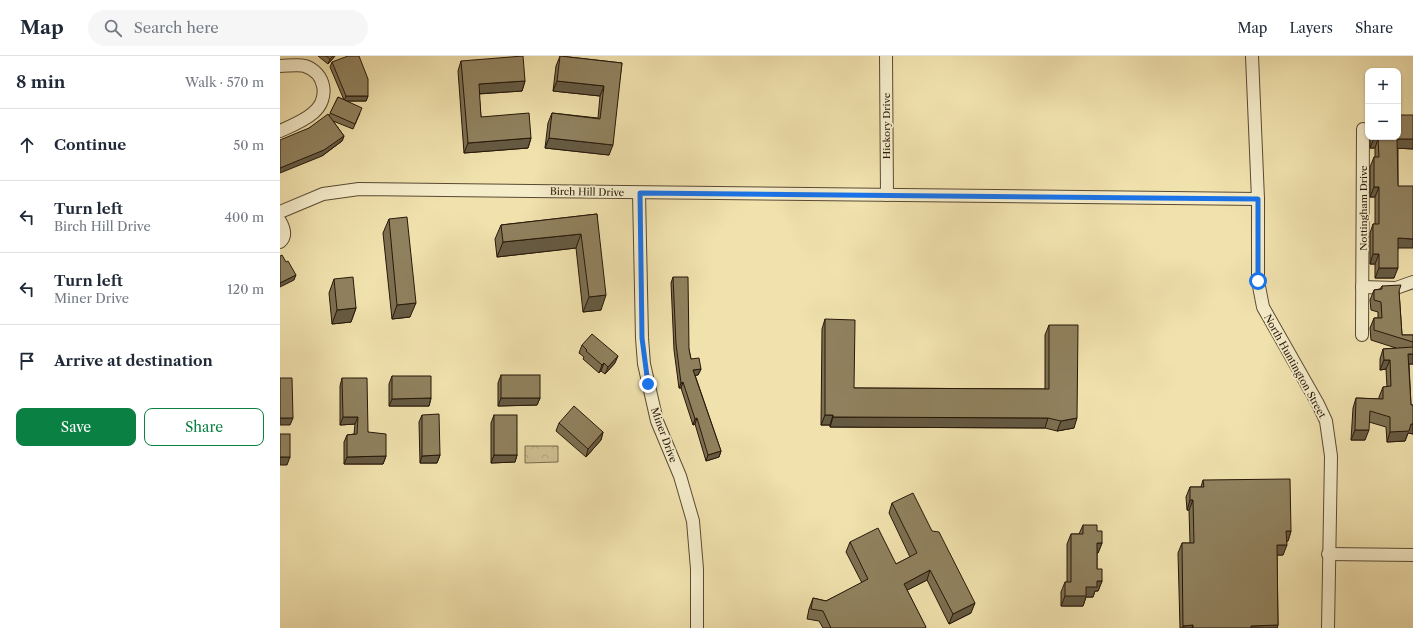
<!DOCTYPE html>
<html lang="en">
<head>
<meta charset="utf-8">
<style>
	body { margin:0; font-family:"Libre Caslon Text",serif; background:#f6f6f7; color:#1f2937 }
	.controls { position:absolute; right:12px; top:12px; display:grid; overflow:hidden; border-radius:8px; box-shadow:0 1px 3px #0004 }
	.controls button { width:36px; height:36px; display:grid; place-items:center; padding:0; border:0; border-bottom:1px solid #e0e1e3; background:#fff; color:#1f2937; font:20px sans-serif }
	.stop { position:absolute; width:12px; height:12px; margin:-9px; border:3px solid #1a73e8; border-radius:50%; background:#fff }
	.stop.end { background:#1a73e8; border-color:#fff; box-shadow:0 1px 4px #0008 }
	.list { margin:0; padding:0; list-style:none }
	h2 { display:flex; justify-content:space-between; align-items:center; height:52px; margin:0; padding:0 16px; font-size:17px }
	h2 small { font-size:13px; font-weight:400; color:#747a83 }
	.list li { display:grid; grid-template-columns:26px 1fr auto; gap:12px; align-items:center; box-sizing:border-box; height:72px; padding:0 16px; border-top:1px solid #e0e1e3 }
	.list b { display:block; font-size:15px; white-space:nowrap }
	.list p { margin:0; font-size:13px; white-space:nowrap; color:#747a83 }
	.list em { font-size:13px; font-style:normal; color:#747a83 }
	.actions { display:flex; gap:8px; padding:12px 16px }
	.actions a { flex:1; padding:9px 0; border:1px solid #0b8043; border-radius:8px; text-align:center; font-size:14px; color:#0b8043 }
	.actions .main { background:#0b8043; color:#fff }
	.icon { flex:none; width:22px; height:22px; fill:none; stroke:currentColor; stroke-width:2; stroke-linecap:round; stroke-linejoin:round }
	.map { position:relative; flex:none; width:1133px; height:572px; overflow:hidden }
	header { display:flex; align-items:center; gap:24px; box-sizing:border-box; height:56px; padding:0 20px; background:#fff; border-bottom:1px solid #e0e1e3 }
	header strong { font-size:19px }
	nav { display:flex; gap:22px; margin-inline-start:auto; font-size:14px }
	.search { width:280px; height:36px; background:#f6f6f7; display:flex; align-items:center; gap:10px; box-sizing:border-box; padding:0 14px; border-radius:22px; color:#747a83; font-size:15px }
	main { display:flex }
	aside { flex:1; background:#fff }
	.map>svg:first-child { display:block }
	.park { fill:url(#park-crowns); stroke:#7a6c4d }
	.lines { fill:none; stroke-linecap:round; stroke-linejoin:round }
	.minor-casing { stroke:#594a32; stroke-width:14 }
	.minor { stroke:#f5ecca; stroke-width:12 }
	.wall { fill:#7c6f51; stroke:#271809 }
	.shaded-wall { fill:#655a42; stroke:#271809 }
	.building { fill:#90815e; stroke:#271809 }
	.route { stroke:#1a73e8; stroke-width:5 }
	.labels { text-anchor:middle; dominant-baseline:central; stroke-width:3.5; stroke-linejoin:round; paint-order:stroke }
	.street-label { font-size:10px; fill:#271809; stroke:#f5ecca }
</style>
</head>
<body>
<header>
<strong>Map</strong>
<div class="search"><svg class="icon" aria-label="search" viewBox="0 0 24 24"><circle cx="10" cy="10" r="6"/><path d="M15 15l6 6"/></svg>Search here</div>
<nav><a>Map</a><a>Layers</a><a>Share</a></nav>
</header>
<main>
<aside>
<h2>8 min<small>Walk · 570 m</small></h2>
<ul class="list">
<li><svg class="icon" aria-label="ahead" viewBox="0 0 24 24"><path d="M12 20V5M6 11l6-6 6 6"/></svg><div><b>Continue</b></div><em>50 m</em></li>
<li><svg class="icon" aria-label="left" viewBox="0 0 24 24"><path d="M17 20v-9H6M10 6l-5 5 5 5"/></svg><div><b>Turn left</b><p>Birch Hill Drive</p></div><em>400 m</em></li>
<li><svg class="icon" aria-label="left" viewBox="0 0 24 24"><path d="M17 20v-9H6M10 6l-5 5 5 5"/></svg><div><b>Turn left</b><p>Miner Drive</p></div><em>120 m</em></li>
<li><svg class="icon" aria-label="arrive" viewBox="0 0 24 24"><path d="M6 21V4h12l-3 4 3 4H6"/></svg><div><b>Arrive at destination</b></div></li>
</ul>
<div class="actions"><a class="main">Save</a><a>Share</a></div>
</aside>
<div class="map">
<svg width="1133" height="572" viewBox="0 0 1133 572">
	<defs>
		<pattern id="park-crowns" width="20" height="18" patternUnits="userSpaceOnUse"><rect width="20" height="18" fill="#cebf91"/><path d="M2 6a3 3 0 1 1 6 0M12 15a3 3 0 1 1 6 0" fill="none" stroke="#b1a37c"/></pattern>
	</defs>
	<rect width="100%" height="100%" fill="#f0e1ad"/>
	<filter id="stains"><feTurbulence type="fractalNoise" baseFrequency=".005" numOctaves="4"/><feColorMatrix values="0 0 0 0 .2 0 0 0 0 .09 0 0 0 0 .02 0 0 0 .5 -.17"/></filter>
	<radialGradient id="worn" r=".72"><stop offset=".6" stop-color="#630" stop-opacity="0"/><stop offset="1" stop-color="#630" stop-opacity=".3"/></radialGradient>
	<polygon class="park" points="245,390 278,390 278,406 245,407"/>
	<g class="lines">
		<defs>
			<g id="minor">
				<polyline points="606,0 607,139"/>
				<polyline points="972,0 978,143 978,225 983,251 1038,348 1046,365 1051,400 1048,572"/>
				<path d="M 0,10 C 8,10 18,8 25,10 C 46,17 50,43 33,57 C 24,65 11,70 0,75"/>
				<polyline points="359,137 362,282 364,308 377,365 400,420 413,465 417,513 417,572"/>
				<polyline points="0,156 43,138 79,133 978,143"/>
				<path d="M 0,165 C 4,172 7,180 0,186"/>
				<polyline points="1082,231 1116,232 1133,226"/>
				<polyline points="1082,279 1083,73"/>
				<polyline points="1048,498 1133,499"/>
			</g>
		</defs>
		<use href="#minor" class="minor-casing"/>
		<use href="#minor" class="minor"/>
	</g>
	<g class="wall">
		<polygon points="38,0 55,0 48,8"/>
		<polygon points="280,0 342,7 329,99 265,92 268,67 272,57 318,62 320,40 273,35 276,10"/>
		<polygon points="181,5 245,25 242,35 199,38 201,61 251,82 248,92 184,97 178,15"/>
		<polygon points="52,6 88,40 86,45 65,45 80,57 73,73 53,65 64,80 62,85 42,100 29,72 49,60 58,41 64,44 50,11"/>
		<polygon points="1133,59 1133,93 1118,92 1118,192 1114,222 1095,222 1095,208 1090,208 1090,177 1093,168 1095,168 1095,141 1090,141 1090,111 1094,101 1095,101 1095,92 1090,92 1090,81 1118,81"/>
		<polygon points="317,158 321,254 303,256 296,192 217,201 215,183 221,169"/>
		<polygon points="109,163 130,261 112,263 103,177"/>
		<polygon points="393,221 411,303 421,313 418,319 415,319 441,395 439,401 426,405 415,368 413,369 401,332 399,332 394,294 391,227"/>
		<polygon points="54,223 76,252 71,266 52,268 49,237"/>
		<polygon points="1102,230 1119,235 1122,279 1133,279 1133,308 1129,308 1131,349 1133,349 1133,378 1128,377 1125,385 1107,386 1106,371 1089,366 1085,384 1071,384 1073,352 1076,342 1099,343 1099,341 1103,331 1107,331 1106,313 1100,314 1100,303 1103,293 1116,292 1091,284 1090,272 1094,262 1098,262 1098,256 1091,254 1090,244 1094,234 1100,233"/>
		<polygon points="545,263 574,332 765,333 765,279 769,269 794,372 777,375 765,372 550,371 550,369 541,369 542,273"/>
		<polygon points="302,289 335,307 325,318 321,315 319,317 303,303 304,301 299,297"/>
		<polygon points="221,319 260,342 257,349 218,350 218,327"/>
		<polygon points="112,320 151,342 149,350 109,350 109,328"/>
		<polygon points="62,322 88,376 106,400 103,408 64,408 64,386 67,379 74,378 75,368 60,369 60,330"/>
		<polygon points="142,359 160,399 157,407 140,407 139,366"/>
		<polygon points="214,359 237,399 235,406 211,407 211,367"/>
		<polygon points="279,367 323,376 321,384 306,401 276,375"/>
		<polygon points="923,424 1011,475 1008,485 1007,485 1003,499 997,499 998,569 997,572 900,572 898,497 902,487 910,487 909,454 907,454 906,441 910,431 921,431"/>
		<polygon points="612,447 691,557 669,568 647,524 627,534 646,572 543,572 539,565 527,563 529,553 533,542 546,545 582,527 566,496 570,486 616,508 630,501 609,457"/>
		<polygon points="803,469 817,475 822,487 818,497 817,497 817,513 822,525 818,535 815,535 813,541 806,541 803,550 781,550 781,536 785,526 787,526 787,488 791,478 799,478"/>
	</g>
	<g class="shaded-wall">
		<polygon points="53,0 55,0 48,8 50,3"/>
		<polygon points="245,25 242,35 195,38 199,28"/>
		<polygon points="277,25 324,30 320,40 273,35"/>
		<polygon points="66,40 88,40 86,45 64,45"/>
		<polygon points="64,80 62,85 42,100 0,117 0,112"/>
		<polygon points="251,82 248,92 184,97 188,87"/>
		<polygon points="269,82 333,89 329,99 265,92"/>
		<polygon points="1094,82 1098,83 1095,92 1090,92"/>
		<polygon points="1117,83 1133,83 1133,93 1114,92"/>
		<polygon points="1094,131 1099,131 1095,141 1090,141"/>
		<polygon points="301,178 296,192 217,201 223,186"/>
		<polygon points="1118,182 1133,183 1133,192 1114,192"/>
		<polygon points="1093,198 1099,198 1095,208 1090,208"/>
		<polygon points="1099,212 1118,212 1114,222 1095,222"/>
		<polygon points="16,219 14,224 0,231 0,227"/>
		<polygon points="326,239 321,254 303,256 309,241"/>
		<polygon points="136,247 130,261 112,263 117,249"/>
		<polygon points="76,252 71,266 52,268 57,254"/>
		<polygon points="1128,298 1133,298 1133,308 1125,308"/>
		<polygon points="338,300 335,307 325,318 328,311"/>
		<polygon points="1104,304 1110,304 1106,313 1100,314"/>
		<polygon points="324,307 321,315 319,317 322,309"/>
		<polygon points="421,313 418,319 411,320 413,314"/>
		<polygon points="403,326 401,332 399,332 401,327"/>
		<polygon points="151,342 149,350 109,350 112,343"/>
		<polygon points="221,342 260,342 257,349 218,350"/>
		<polygon points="545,359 553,359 550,369 541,369"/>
		<polygon points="63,361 78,361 75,368 60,369"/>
		<polygon points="553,361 768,362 765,372 550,371"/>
		<polygon points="0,362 13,362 10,369 0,369"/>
		<polygon points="417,362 415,368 413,369 415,363"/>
		<polygon points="797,362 794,372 777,375 781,365"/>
		<polygon points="1131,368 1133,368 1133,378 1128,377 1125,385 1107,386 1110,376"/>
		<polygon points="1075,374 1089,374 1085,384 1071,384"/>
		<polygon points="323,376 321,384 306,401 308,393"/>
		<polygon points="441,395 439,401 426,405 428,399"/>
		<polygon points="160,399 157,407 140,407 142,400"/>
		<polygon points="214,399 237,399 235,406 211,407"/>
		<polygon points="106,400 103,408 64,408 67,401"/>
		<polygon points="0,401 10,401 7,409 0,409"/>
		<polygon points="910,444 913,444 909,454 907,454"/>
		<polygon points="1006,475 1011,475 1008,485 1003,485"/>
		<polygon points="817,487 822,487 818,497 813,497"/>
		<polygon points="997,489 1007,489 1003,499 993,499"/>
		<polygon points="650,514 647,524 620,538 624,528"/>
		<polygon points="817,525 822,525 818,535 815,535 813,541 806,541 803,550 781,550 785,540 806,531"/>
		<polygon points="695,547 691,557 669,568 673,558"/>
		<polygon points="913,569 912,572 903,572 903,570"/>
		<polygon points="998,569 997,572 953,572 971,570"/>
	</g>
	<g class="building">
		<polygon points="46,0 53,0 50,3"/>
		<polygon points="68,0 79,0 88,23 88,40 66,40 52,6"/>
		<polygon points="243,0 245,25 199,28 201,61 249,57 251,82 188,87 181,5"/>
		<polygon points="280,0 342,7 333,89 269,82 272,57 320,63 324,30 277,25"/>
		<polygon points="58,41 82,52 75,68 50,57"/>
		<polygon points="48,58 64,80 44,94 0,112 0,84 29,72"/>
		<polygon points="1118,59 1133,59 1133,83 1117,83 1118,130 1133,130 1133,183 1118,182 1118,212 1099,212 1099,198 1093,198 1093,168 1099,168 1099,131 1094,131 1094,101 1099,101 1098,83 1094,82 1094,81 1118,81"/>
		<polygon points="317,158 326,239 309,241 301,178 223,186 221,169"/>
		<polygon points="127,161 136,247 117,249 109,163"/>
		<polygon points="2,199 6,206 8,205 16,219 0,227 0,200"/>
		<polygon points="73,221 76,252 57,254 54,223"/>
		<polygon points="393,221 408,221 409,293 411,303 419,302 421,313 413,314 441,395 428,399 417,362 415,363 403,326 401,327 396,288"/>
		<polygon points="1121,229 1119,235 1122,279 1133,279 1133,286 1094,274 1094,262 1102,262 1101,246 1094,244 1094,234 1102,233 1102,230"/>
		<polygon points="545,263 575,264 574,332 769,333 769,269 798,269 797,362 781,365 768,362 553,361 553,359 545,359"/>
		<polygon points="312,278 338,300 328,311 324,307 322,309 306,295 307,294 302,289"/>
		<polygon points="1133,291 1133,298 1128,298 1131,349 1133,349 1133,368 1131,368 1129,375 1110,376 1110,361 1090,355 1089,374 1075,374 1076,342 1103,343 1103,331 1111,330 1110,304 1104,304 1103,293"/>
		<rect x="221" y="319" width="39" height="23"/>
		<polygon points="112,320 151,320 151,342 112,343"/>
		<polygon points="0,322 12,322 13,362 0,362"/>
		<polygon points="62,322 87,322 88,376 106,378 106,400 67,401 67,379 77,378 78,361 63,361"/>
		<polygon points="294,350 323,376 308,393 279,367"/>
		<polygon points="159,358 160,399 142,400 142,359"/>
		<rect x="214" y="359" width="23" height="40"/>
		<rect x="0" y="378" width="10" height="23"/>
		<polygon points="1010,423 1011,475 1006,475 1007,489 997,489 998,569 971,570 971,572 913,572 913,569 903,570 902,487 914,487 913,444 910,444 910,431 924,431 923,424"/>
		<polygon points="633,437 652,475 659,476 695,547 673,558 650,514 624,528 646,571 645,572 551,572 543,555 531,553 533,542 546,545 588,523 570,486 598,472 616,508 637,497 612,447"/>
		<polygon points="803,469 817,469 817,475 822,475 822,487 817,487 817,513 822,513 822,525 817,525 817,531 806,531 806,540 785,540 785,526 791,526 791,478 803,478"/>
	</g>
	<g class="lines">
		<polyline class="route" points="368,328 362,282 360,137 978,143 978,225"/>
	</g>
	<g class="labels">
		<g class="street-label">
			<text transform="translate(606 70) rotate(-90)">Hickory Drive</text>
			<text transform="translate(307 136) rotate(1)">Birch Hill Drive</text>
			<text transform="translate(1083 152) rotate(-90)">Nottingham Drive</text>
			<text transform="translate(1015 310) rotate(61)">North Huntington Street</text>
			<text transform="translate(384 379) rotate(70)">Miner Drive</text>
		</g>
	</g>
	<rect width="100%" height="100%" filter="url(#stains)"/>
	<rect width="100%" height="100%" fill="url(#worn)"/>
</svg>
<div class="controls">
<button>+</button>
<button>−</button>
</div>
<div class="stop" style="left:978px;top:225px"></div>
<div class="stop end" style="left:368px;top:328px"></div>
</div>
</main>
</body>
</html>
